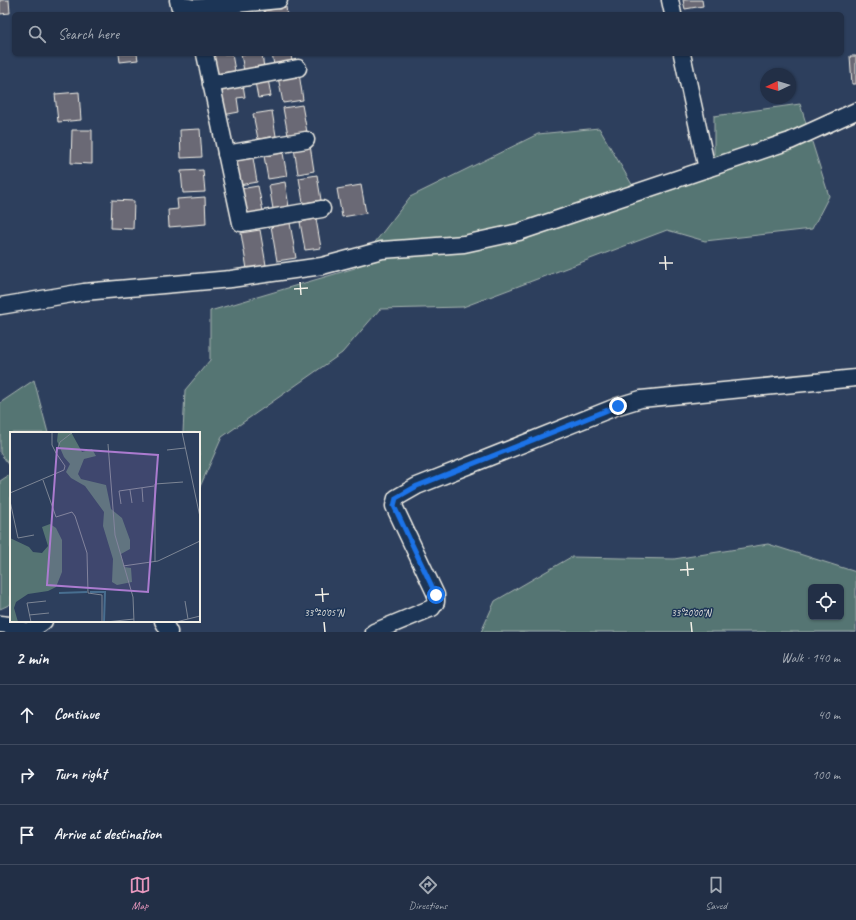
<!DOCTYPE html>
<html lang="en">
<head>
<meta charset="utf-8">
<style>
	body { margin:0; font-family:Caveat,sans-serif; background:#2a374d; color:#f1f3f6 }
	.controls { position:absolute; right:12px; bottom:12px; display:grid; overflow:hidden; border-radius:6px; box-shadow:0 1px 3px #0004 }
	.controls button { width:36px; height:36px; display:grid; place-items:center; padding:0; border:0; border-bottom:1px solid #3f4a5f; background:#222f46; color:#f1f3f6; font:20px sans-serif }
	.compass { position:absolute; left:760px; top:68px; width:36px; height:36px; border-radius:50%; background:#222f46; box-shadow:0 1px 3px #0004; rotate:266deg }
	.stop { position:absolute; width:12px; height:12px; margin:-9px; border:3px solid #1a73e8; border-radius:50%; background:#fff }
	.stop.end { background:#1a73e8; border-color:#fff; box-shadow:0 1px 4px #0008 }
	.list { margin:0; padding:0; list-style:none }
	h2 { display:flex; justify-content:space-between; align-items:center; height:52px; margin:0; padding:0 16px; font-size:17px }
	h2 small { font-size:13px; font-weight:400; color:#a2a9b3 }
	.list li { display:grid; grid-template-columns:26px 1fr auto; gap:12px; align-items:center; box-sizing:border-box; height:60px; padding:0 16px; border-top:1px solid #3f4a5f }
	.list b { display:block; font-size:15px; white-space:nowrap }
	.list em { font-size:13px; font-style:normal; color:#a2a9b3 }
	.icon { flex:none; width:22px; height:22px; fill:none; stroke:currentColor; stroke-width:2; stroke-linecap:round; stroke-linejoin:round }
	.map { position:relative; flex:none; width:856px; height:632px; overflow:hidden }
	.search { position:absolute; background:#222f46; box-shadow:0 1px 3px #0004; left:12px; right:12px; top:12px; height:44px; display:flex; align-items:center; gap:10px; box-sizing:border-box; padding:0 14px; border-radius:6px; color:#a2a9b3; font-size:15px }
	.sheet { height:232px; background:#222f46 }
	nav { display:flex; justify-content:space-around; align-items:center; box-sizing:border-box; height:56px; border-top:1px solid #3f4a5f; background:#222f46; font-size:11px; color:#a2a9b3 }
	nav a { display:grid; justify-items:center; gap:2px }
	nav .on { color:#e797bd }
	.map>svg:first-child { display:block }
	.green { fill:#557473; stroke:#a4b2ae; fill-rule:evenodd }
	.building { fill:#6b6975; stroke:#f4f1e8 }
	.lines { fill:none; stroke-linecap:round; stroke-linejoin:round }
	.minor-casing { stroke:#f4f1e8; stroke-width:19 }
	.minor { stroke:#1d3557; stroke-width:16 }
	.route { stroke:#1a73e8; stroke-width:5 }
	.ticks { fill:none; stroke:#f4f1e8; stroke-width:1.5 }
	.inset-river { fill:none; stroke:#486e90; stroke-width:2 }
	.inset-road { fill:none; stroke:#7d8695; stroke-width:1 }
	.view { fill:#ab7bcf; fill-opacity:0.15; stroke:#ab7bcf; stroke-width:2 }
	.inset-edge { fill:none; stroke:#f4f1e8; stroke-width:2 }
	.ticks-label { font-size:10px; text-anchor:middle; fill:#f4f1e8; stroke:#1d3557; stroke-width:3; stroke-linejoin:round; paint-order:stroke }
</style>
</head>
<body>
<div class="map">
<svg width="856" height="632" viewBox="0 0 856 632">
	<rect width="100%" height="100%" fill="#2d3f5d"/>
	<filter id="ink" filterUnits="userSpaceOnUse"><feTurbulence type="fractalNoise" baseFrequency=".025" numOctaves="2"/><feDisplacementMap in="SourceGraphic" scale="8" xChannelSelector="R" yChannelSelector="G"/><feConvolveMatrix kernelMatrix="1 2 1 2 8 2 1 2 1" color-interpolation-filters="sRGB"/></filter>
	<g filter="url(#ink)">
		<g class="green">
			<polygon points="800,104 829,196 812,229 705,241 667,230 463,307 380,309 342,353 222,437 199,489 199,433 183,433 185,390 210,360 210,311 355,268 410,197 538,134 599,128 634,188 714,160 714,116"/>
			<polygon points="34,380 48,433 11,433 11,467 0,453 0,403"/>
			<polygon points="11,474 11,604 0,609 0,481"/>
			<path d="M 768,544 L 856,572 L 856,632 L 481,632 L 495,601 L 571,557 L 674,559 ZM 811,587 L 841,587 L 841,617 L 811,617 Z"/>
		</g>
		<g class="building">
			<polygon points="0,0 9,0 10,13 0,14"/>
			<polygon points="683,0 702,0 703,6 685,9"/>
			<polygon points="286,7 287,14 265,14 264,11"/>
			<polygon points="119,54 137,54 138,60 120,62"/>
			<polygon points="212,54 232,54 235,71 215,74"/>
			<polygon points="241,54 262,54 264,68 244,71"/>
			<polygon points="272,54 291,54 292,62 274,65"/>
			<polygon points="850,56 856,56 856,84 852,84"/>
			<polygon points="299,73 303,100 283,103 278,77"/>
			<polygon points="268,79 271,96 258,98 255,82"/>
			<polygon points="243,85 245,97 237,98 239,112 223,115 219,89"/>
			<polygon points="79,92 81,120 58,122 55,94"/>
			<polygon points="302,105 307,132 288,135 283,108"/>
			<polygon points="272,111 276,136 258,139 253,114"/>
			<polygon points="200,129 202,157 181,158 180,130"/>
			<polygon points="72,130 92,130 92,164 71,163"/>
			<polygon points="310,145 314,171 298,174 294,148"/>
			<polygon points="283,153 287,176 268,179 264,156"/>
			<polygon points="253,158 257,182 239,185 235,161"/>
			<polygon points="203,170 205,192 183,193 181,171"/>
			<polygon points="317,175 321,200 303,203 299,178"/>
			<polygon points="285,182 289,207 273,209 269,185"/>
			<polygon points="361,185 366,213 342,217 337,189"/>
			<polygon points="258,186 263,211 245,214 240,189"/>
			<polygon points="205,197 206,224 169,227 168,210 178,209 177,199"/>
			<polygon points="112,200 134,201 133,229 111,228"/>
			<polygon points="316,219 321,248 305,250 300,222"/>
			<polygon points="290,223 296,258 277,261 271,226"/>
			<polygon points="260,230 266,265 247,269 241,233"/>
		</g>
		<g class="lines">
			<defs>
				<g id="minor">
					<polyline points="178,0 179,5 195,8 279,0"/>
					<polyline points="670,0 673,14"/>
					<polyline points="205,54 241,223 322,209"/>
					<polyline points="682,54 707,169"/>
					<polyline points="211,84 298,68"/>
					<polyline points="226,154 306,140"/>
					<polyline points="0,306 84,292 231,279 322,266 382,250 464,244 519,232 790,141 856,111"/>
					<polyline points="163,621 169,632"/>
					<polyline points="0,624 9,625 29,632 44,621"/>
					<polyline points="374,632 432,608 436,602 436,595 394,506 396,498 417,486 618,406 641,399 856,378"/>
				</g>
			</defs>
			<use href="#minor" class="minor-casing"/>
			<use href="#minor" class="minor"/>
		</g>
	</g>
	<g class="lines" filter="url(#ink)">
		<polyline class="route" points="436,595 394,506 396,498 417,486 618,406"/>
	</g>
	<path class="ticks" d="M 665,256 L 666,270M 659,263 L 673,263M 300,282 L 301,295M 294,289 L 308,288M 687,562 L 688,576M 680,570 L 694,569M 322,588 L 323,602M 315,595 L 329,594M 324,622 L 325,632M 691,622 L 692,632"/>
	<g transform="translate(10 432)">
		<rect width="190" height="190" fill="#2d3f5d"/>
		<path d="M 48,0 L 61,0 L 72,20 L 82,17 L 86,24 L 74,27 L 68,42 L 71,47 L 96,53 L 101,77 L 112,86 L 120,108 L 120,117 L 111,122 L 114,135 L 121,136 L 122,150 L 107,153 L 102,150 L 103,127 L 93,94 L 94,80 L 75,54 L 61,46 L 56,40 L 60,32 L 54,25 L 47,9 ZM 40,92 L 46,96 L 52,108 L 52,140 L 46,155 L 38,159 L 18,162 L 6,170 L 4,176 L 8,190 L 0,190 L 0,106 L 19,115 L 23,120 L 32,121 L 38,114 L 32,95 Z" fill="#557473"/>
		<path class="inset-river" d="M 80,160 L 95,160 L 94,190M 49,161 L 77,160"/>
		<path class="inset-road" d="M 42,0 L 42,13 L 46,21M 172,0 L 190,85M 98,12 L 105,103 L 123,165 L 124,190M 157,18 L 175,16M 33,48 L 46,85 L 62,80 L 65,84 L 77,121 L 78,161 L 92,163 L 92,190M 132,56 L 133,70M 120,58 L 122,71M 0,61 L 54,38 L 55,34 L 46,21 L 50,10 L 63,0M 0,69 L 8,106 L 24,103M 111,72 L 109,59 L 144,54M 145,130 L 145,52 L 173,50M 113,134 L 148,129 L 190,109M 175,169 L 178,187M 19,183 L 39,181M 21,190 L 17,171 L 36,169M 96,190 L 124,187M 166,190 L 190,184"/>
		<path class="view" d="M 47,16 L 148,23 L 138,160 L 37,153 Z"/>
		<rect width="190" height="190" class="inset-edge"/>
	</g>
	<g class="ticks-label">
		<text x="324" y="616">33°20'05"N</text>
		<text x="691" y="616">33°20'00"N</text>
	</g>
</svg>
<div class="controls">
<button><svg class="icon" aria-label="locate" viewBox="0 0 24 24"><circle cx="12" cy="12" r="6"/><path d="M12 2v4M12 18v4M2 12h4M18 12h4"/></svg></button>
</div>
<svg class="compass" viewBox="-18 -18 36 36"><path d="M0-13l5 13h-10z" fill="#e53935"/><path d="M0 13l5-13h-10z" fill="#a2a9b3"/></svg>
<div class="stop" style="left:436px;top:595px"></div>
<div class="stop end" style="left:618px;top:406px"></div>
<div class="search"><svg class="icon" aria-label="search" viewBox="0 0 24 24"><circle cx="10" cy="10" r="6"/><path d="M15 15l6 6"/></svg>Search here</div>
</div>
<section class="sheet">
<h2>2 min<small>Walk · 140 m</small></h2>
<ul class="list">
<li><svg class="icon" aria-label="ahead" viewBox="0 0 24 24"><path d="M12 20V5M6 11l6-6 6 6"/></svg><div><b>Continue</b></div><em>40 m</em></li>
<li><svg class="icon" aria-label="right" viewBox="0 0 24 24"><path d="M7 20v-9h11M14 6l5 5-5 5"/></svg><div><b>Turn right</b></div><em>100 m</em></li>
<li><svg class="icon" aria-label="arrive" viewBox="0 0 24 24"><path d="M6 21V4h12l-3 4 3 4H6"/></svg><div><b>Arrive at destination</b></div></li>
</ul>
</section>
<nav>
<a class="on"><svg class="icon" aria-label="map" viewBox="0 0 24 24"><path d="M3 6l6-2 6 2 6-2v14l-6 2-6-2-6 2zM9 4v14M15 6v14"/></svg>Map</a>
<a><svg class="icon" aria-label="directions" viewBox="0 0 24 24"><path d="M12 3l9 9-9 9-9-9zM9 14v-3h6M13 9l2 2-2 2"/></svg>Directions</a>
<a><svg class="icon" aria-label="saved" viewBox="0 0 24 24"><path d="M7 4h10v16l-5-4-5 4z"/></svg>Saved</a>
</nav>
</body>
</html>
